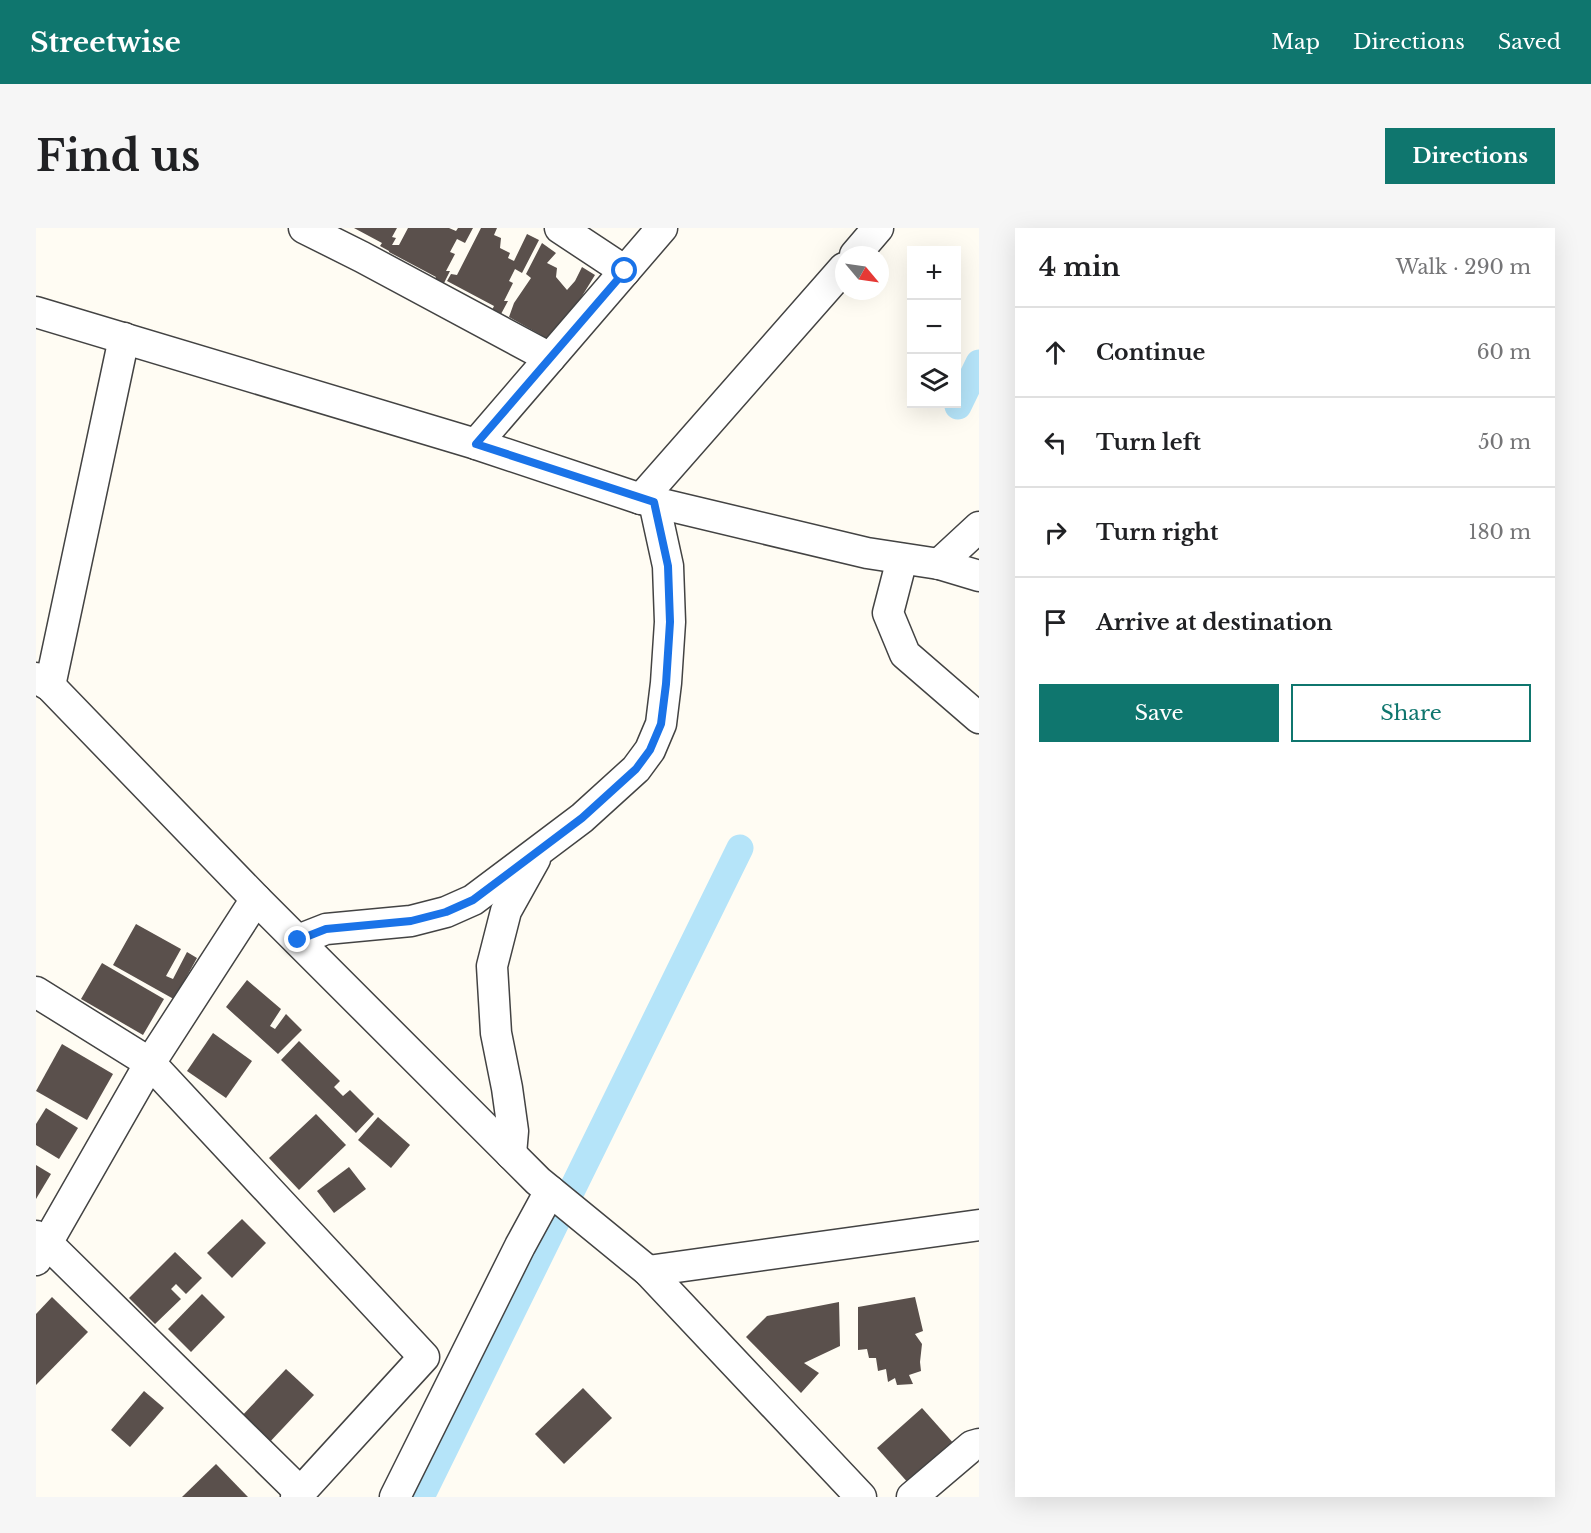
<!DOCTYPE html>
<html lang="en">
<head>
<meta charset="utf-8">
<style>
	body { margin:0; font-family:"Libre Baskerville",serif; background:#f6f6f6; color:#202124 }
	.controls { position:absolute; right:18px; top:18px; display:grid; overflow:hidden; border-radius:0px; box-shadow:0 6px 24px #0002 }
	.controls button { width:54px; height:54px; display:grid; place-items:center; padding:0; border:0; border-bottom:2px solid #e0e0e0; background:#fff; color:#202124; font:30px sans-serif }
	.compass { position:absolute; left:799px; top:18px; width:54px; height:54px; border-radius:50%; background:#fff; box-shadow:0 6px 24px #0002; rotate:119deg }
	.stop { position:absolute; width:18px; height:18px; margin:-14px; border:4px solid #1a73e8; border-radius:50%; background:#fff }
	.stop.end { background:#1a73e8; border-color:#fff; box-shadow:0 2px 6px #0008 }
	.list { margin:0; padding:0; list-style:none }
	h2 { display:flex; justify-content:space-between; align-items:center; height:78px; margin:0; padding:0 24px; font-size:26px }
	h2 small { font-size:20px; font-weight:400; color:#757577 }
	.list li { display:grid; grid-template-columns:39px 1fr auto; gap:18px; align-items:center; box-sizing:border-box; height:90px; padding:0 24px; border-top:2px solid #e0e0e0 }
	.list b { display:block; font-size:22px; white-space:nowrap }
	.list em { font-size:20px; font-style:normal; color:#757577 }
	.actions { display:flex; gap:12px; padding:18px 24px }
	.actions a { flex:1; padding:14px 0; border:2px solid #0f766e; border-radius:0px; text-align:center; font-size:21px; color:#0f766e }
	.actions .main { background:#0f766e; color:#fff }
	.icon { flex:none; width:33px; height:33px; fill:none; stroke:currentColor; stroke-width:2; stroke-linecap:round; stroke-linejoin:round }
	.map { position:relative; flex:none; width:943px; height:1269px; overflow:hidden; border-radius:0px }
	header { display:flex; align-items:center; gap:36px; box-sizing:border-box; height:84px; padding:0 30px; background:#0f766e; color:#fff }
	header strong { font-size:28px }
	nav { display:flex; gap:33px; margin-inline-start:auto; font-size:21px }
	.intro { display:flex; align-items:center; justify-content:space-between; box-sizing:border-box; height:144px; padding:0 36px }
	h1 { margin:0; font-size:42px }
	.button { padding:15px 27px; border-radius:0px; background:#0f766e; color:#fff; font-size:21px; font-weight:700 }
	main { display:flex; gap:36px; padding:0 36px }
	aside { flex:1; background:#fff; border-radius:0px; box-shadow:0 6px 24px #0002 }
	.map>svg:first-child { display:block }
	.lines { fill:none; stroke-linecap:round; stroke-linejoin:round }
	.canal { stroke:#b5e4f9; stroke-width:27 }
	.building { fill:#5a504c }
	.minor-casing { stroke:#434343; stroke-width:33 }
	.minor { stroke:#fff; stroke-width:30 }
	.route { stroke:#1a73e8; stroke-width:8 }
</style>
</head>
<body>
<header>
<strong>Streetwise</strong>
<nav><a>Map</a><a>Directions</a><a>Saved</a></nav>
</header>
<div class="intro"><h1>Find us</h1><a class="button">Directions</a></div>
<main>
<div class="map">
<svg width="943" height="1269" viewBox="0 0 943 1269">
	<rect width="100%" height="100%" fill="#fffcf3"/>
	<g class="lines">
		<g class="canal">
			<polyline points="922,178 943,135"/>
			<polyline points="385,1269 704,620"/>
		</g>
	</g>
	<g class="building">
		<polygon points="318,0 361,0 356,9 360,10 356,17 363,17 372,0 413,0 420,3 422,0 437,0 429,15 421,11 414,24 419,26 410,43 414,43 407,57 398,52 400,49 353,24 353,23 344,18 346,15"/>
		<polygon points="445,0 461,0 458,7 465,10 464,20 474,25 472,30 478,33 491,6 503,12 486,45 479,41 473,53 477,55 468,73 472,73 465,86 456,82 458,78 411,53 415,46 421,47"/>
		<polygon points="506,15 520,25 511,35 521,40 520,49 531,62 539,53 546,39 559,47 524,104 508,115 505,107 473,89 478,75 495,50 490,46"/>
		<polygon points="100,696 145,721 130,748 137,751 151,724 161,730 146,757 151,760 143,774 77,737"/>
		<polygon points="66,735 128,771 107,807 45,771"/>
		<polygon points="211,752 245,781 234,798 239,801 250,786 266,802 242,826 190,779"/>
		<polygon points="177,805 216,833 190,870 151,843"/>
		<polygon points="263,813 304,853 298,859 307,868 314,862 338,886 320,905 245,832"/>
		<polygon points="26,816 77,846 51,892 0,863"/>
		<polygon points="10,880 42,900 23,931 0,917 0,896"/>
		<polygon points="280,886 310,917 263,962 233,930"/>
		<polygon points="342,889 374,917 355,940 322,912"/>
		<polygon points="0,937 15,946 0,971"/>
		<polygon points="313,939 330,961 298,985 281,963"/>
		<polygon points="206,991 230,1015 196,1050 171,1025"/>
		<polygon points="139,1024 166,1050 150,1066 140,1056 135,1061 145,1071 119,1096 93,1070"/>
		<polygon points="166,1066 189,1089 155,1124 132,1101"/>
		<polygon points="16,1069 52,1104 0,1157 0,1086"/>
		<polygon points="879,1069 887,1103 879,1106 886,1116 884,1134 885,1143 873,1147 877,1156 861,1157 859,1150 852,1154 850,1141 842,1143 840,1130 833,1130 831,1121 822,1122 822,1079"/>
		<polygon points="803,1074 804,1118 768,1135 783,1145 765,1165 710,1109 731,1088"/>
		<polygon points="250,1141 278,1167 231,1217 203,1191"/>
		<polygon points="547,1160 576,1190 528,1236 499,1206"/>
		<polygon points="108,1163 128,1180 94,1219 75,1202"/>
		<polygon points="886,1180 919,1217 874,1257 841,1220"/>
		<polygon points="180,1236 212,1269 146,1269"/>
	</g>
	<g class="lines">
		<defs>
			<g id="minor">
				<polyline points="268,0 326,29 514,130"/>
				<polyline points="524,0 589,43"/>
				<polyline points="819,27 842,0"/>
				<polyline points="0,84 440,216 605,271 831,325 903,336 943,348"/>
				<polyline points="440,216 626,0"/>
				<polyline points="605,271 808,40"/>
				<polyline points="866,331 852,385 869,426 943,490"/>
				<polyline points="903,336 943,299"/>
				<polyline points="0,450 14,458 220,671 502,953 612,1043 825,1269"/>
				<polyline points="14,458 88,110"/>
				<polyline points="262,712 290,701 375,693 410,684 437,672 546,590 600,541 614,522 625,496 630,455 634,394 632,338 618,274"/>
				<polyline points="0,764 114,835 388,1129 260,1269"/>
				<polyline points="475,926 477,903 471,860 460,805 456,738 470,683 499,631"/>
				<polyline points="0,1008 11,1015 264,1264"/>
				<polyline points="0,1032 11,1015 114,835 220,671"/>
				<polyline points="612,1043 943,997"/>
				<polyline points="359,1269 484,1018 514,963"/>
				<polyline points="876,1269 936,1218 943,1216"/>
			</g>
		</defs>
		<use href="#minor" class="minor-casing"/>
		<use href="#minor" class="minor"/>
	</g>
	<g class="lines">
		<polyline class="route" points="262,712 290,701 375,693 410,684 437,672 546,590 600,541 614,522 625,496 630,456 634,394 632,338 618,274 440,216 589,43"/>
	</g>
</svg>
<div class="controls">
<button>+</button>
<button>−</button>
<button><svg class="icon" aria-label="layers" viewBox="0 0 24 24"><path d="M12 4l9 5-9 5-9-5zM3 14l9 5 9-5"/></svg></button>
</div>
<svg class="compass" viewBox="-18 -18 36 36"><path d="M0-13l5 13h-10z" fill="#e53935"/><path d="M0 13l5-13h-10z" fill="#757577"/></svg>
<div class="stop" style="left:589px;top:43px"></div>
<div class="stop end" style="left:262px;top:712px"></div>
</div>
<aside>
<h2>4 min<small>Walk · 290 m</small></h2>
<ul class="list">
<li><svg class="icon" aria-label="ahead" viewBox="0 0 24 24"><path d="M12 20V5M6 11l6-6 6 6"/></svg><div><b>Continue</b></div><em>60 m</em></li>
<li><svg class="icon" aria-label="left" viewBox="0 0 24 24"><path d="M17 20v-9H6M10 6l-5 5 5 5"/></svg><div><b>Turn left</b></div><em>50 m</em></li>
<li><svg class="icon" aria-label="right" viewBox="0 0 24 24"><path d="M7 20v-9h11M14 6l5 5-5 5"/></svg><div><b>Turn right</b></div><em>180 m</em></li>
<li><svg class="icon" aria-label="arrive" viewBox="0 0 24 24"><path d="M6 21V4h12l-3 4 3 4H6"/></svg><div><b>Arrive at destination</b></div></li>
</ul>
<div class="actions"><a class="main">Save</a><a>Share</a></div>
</aside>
</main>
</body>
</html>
